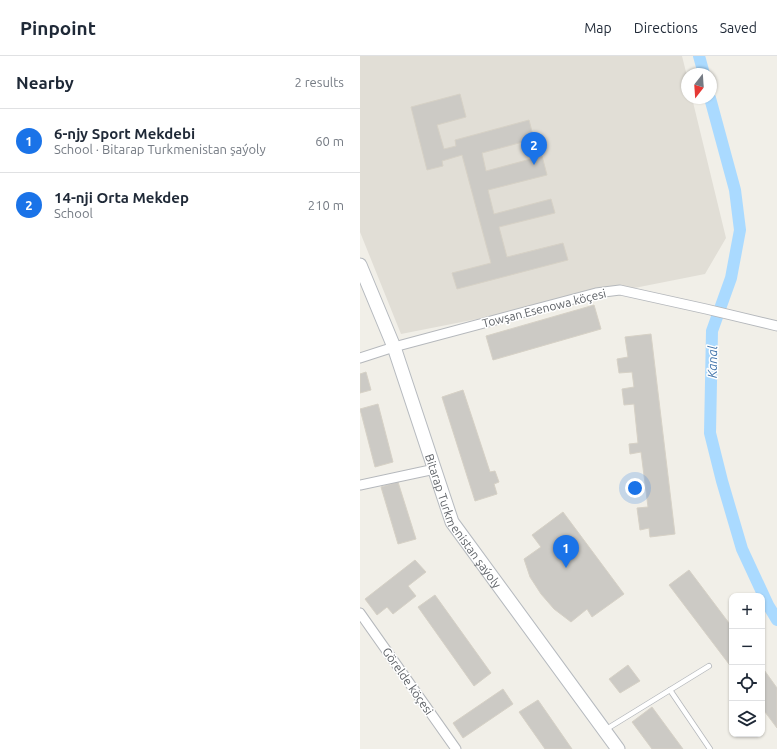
<!DOCTYPE html>
<html lang="en">
<head>
<meta charset="utf-8">
<style>
	body { margin:0; font-family:Ubuntu,sans-serif; background:#f6f6f7; color:#1f2937 }
	.controls { position:absolute; right:12px; bottom:12px; display:grid; overflow:hidden; border-radius:8px; box-shadow:0 1px 3px #0004 }
	.controls button { width:36px; height:36px; display:grid; place-items:center; padding:0; border:0; border-bottom:1px solid #e0e1e3; background:#fff; color:#1f2937; font:20px sans-serif }
	.compass { position:absolute; left:321px; top:12px; width:36px; height:36px; border-radius:50%; background:#fff; box-shadow:0 1px 3px #0004; rotate:197deg }
	.you { position:absolute; left:275px; top:432px; width:14px; height:14px; margin:-10px; border:3px solid #fff; border-radius:50%; background:#1a73e8; box-shadow:0 0 0 6px #1a73e833 }
	.badge { display:grid; place-items:center; width:26px; height:26px; border-radius:50%; background:#1a73e8; color:#fff; font-size:13px; font-weight:700 }
	.pin { position:absolute; translate:-50% -33px; filter:drop-shadow(0 1px 2px #0008) }
	.pin::after { content:''; position:absolute; top:21px; width:14px; height:12px; background:inherit; clip-path:polygon(0 0,100% 0,50% 100%) }
	.list { margin:0; padding:0; list-style:none }
	h2 { display:flex; justify-content:space-between; align-items:center; height:52px; margin:0; padding:0 16px; font-size:17px }
	h2 small { font-size:13px; font-weight:400; color:#747a83 }
	.list li { display:grid; grid-template-columns:26px 1fr auto; gap:12px; align-items:center; box-sizing:border-box; height:64px; padding:0 16px; border-top:1px solid #e0e1e3 }
	.list b { display:block; font-size:15px; white-space:nowrap }
	.list p { margin:0; font-size:13px; white-space:nowrap; color:#747a83 }
	.list em { font-size:13px; font-style:normal; color:#747a83 }
	.icon { flex:none; width:22px; height:22px; fill:none; stroke:currentColor; stroke-width:2; stroke-linecap:round; stroke-linejoin:round }
	.map { position:relative; flex:none; width:417px; height:693px; overflow:hidden }
	header { display:flex; align-items:center; gap:24px; box-sizing:border-box; height:56px; padding:0 20px; background:#fff; border-bottom:1px solid #e0e1e3 }
	header strong { font-size:19px }
	nav { display:flex; gap:22px; margin-inline-start:auto; font-size:14px }
	main { display:flex }
	aside { flex:1; background:#fff }
	.map>svg:first-child { display:block }
	.education { fill:#e1ded6 }
	.lines { fill:none; stroke-linecap:round; stroke-linejoin:round }
	.canal { stroke:#aadaff; stroke-width:12 }
	.building { fill:#cccac5; stroke:#d6d1c6 }
	.lane-casing { stroke:#b5b8bc; stroke-width:6 }
	.street-casing { stroke:#b5b8bc; stroke-width:11 }
	.secondary-casing { stroke:#b6babf; stroke-width:15 }
	.lane { stroke:#fff; stroke-width:4.5 }
	.street { stroke:#fff; stroke-width:9 }
	.secondary { stroke:#fff; stroke-width:13 }
	.labels { text-anchor:middle; dominant-baseline:central; stroke-width:3; stroke-linejoin:round; paint-order:stroke }
	.street-label { font-size:12px; fill:#5f6368; stroke:#fff }
	.water-label { font-size:13px; font-style:italic; fill:#4174aa; stroke:#fff }
</style>
</head>
<body>
<header>
<strong>Pinpoint</strong>
<nav><a>Map</a><a>Directions</a><a>Saved</a></nav>
</header>
<main>
<aside>
<h2>Nearby<small>2 results</small></h2>
<ul class="list">
<li><span class="badge">1</span><div><b>6-njy Sport Mekdebi</b><p>School · Bitarap Turkmenistan şaýoly</p></div><em>60 m</em></li>
<li><span class="badge">2</span><div><b>14-nji Orta Mekdep</b><p>School</p></div><em>210 m</em></li>
</ul>
</aside>
<div class="map">
<svg width="417" height="693" viewBox="0 0 417 693">
	<rect width="100%" height="100%" fill="#f1efe8"/>
	<polygon class="education" points="0,0 322,0 327,20 327,42 332,42 366,182 345,218 41,278 0,176"/>
	<g class="lines">
		<g class="canal">
			<polyline points="339,0 344,18"/>
			<polyline points="350,42 375,134 380,174 371,222 352,275 350,377 362,425 382,493 408,549 417,564"/>
		</g>
	</g>
	<g class="building">
		<polygon points="100,38 106,61 77,69 84,93 96,90 95,84 169,64 174,83 122,97 126,115 182,100 187,119 128,134 134,158 191,143 195,157 139,171 147,201 203,187 208,204 97,233 92,217 131,207 102,99 82,105 83,110 67,114 51,51"/>
		<polygon points="234,249 241,273 133,304 126,280"/>
		<polygon points="291,278 315,478 290,481 289,472 280,474 277,452 288,451 281,396 270,398 269,388 278,387 274,348 264,349 262,333 274,331 272,316 259,317 257,303 268,301 265,281"/>
		<polygon points="6,316 11,334 0,337 0,318"/>
		<polygon points="103,334 130,416 135,415 139,426 134,428 137,438 115,445 82,341"/>
		<polygon points="18,348 33,406 15,411 0,353"/>
		<polygon points="38,426 56,483 38,488 21,431"/>
		<polygon points="203,456 264,538 232,561 227,553 211,566 194,553 181,538 170,521 164,503 181,491 172,479"/>
		<polygon points="55,504 66,516 48,530 56,540 33,558 27,551 17,559 5,543"/>
		<polygon points="329,514 372,571 372,612 309,529"/>
		<polygon points="75,539 131,617 114,630 58,551"/>
		<polygon points="268,609 280,625 260,637 249,623"/>
		<polygon points="402,611 417,632 417,672 402,652"/>
		<polygon points="143,633 153,648 103,682 93,667"/>
		<polygon points="178,644 212,693 185,693 159,656"/>
		<polygon points="292,651 323,693 292,693 272,666"/>
	</g>
	<g class="lines">
		<defs>
			<g id="lane">
				<polyline points="310,634 350,693"/>
				<polyline points="245,674 349,610"/>
			</g>
			<g id="street">
				<polyline points="0,302 34,291 236,237 260,234 346,253 417,270"/>
				<polyline points="0,429 75,413"/>
				<polyline points="0,557 96,693"/>
			</g>
			<g id="secondary">
				<path id="s1" d="M 0,209 L 34,291 L 92,466 L 258,693"/>
			</g>
		</defs>
		<use href="#lane" class="lane-casing"/>
		<use href="#street" class="street-casing"/>
		<use href="#secondary" class="secondary-casing"/>
		<use href="#lane" class="lane"/>
		<use href="#street" class="street"/>
		<use href="#secondary" class="secondary"/>
	</g>
	<g class="labels">
		<g class="street-label">
			<text transform="translate(184 252) rotate(-14)">Towşan Esenowa köçesi</text>
			<text stroke="none"><textPath href="#s1" startOffset="277">Bitarap Turkmenistan şaýoly</textPath></text>
			<text transform="translate(48 625) rotate(55)">Görelde köçesi</text>
		</g>
		<g class="water-label">
			<text transform="translate(352 306) rotate(-89)">Kanal</text>
		</g>
	</g>
</svg>
<div class="controls">
<button>+</button>
<button>−</button>
<button><svg class="icon" aria-label="locate" viewBox="0 0 24 24"><circle cx="12" cy="12" r="6"/><path d="M12 2v4M12 18v4M2 12h4M18 12h4"/></svg></button>
<button><svg class="icon" aria-label="layers" viewBox="0 0 24 24"><path d="M12 4l9 5-9 5-9-5zM3 14l9 5 9-5"/></svg></button>
</div>
<svg class="compass" viewBox="-18 -18 36 36"><path d="M0-13l5 13h-10z" fill="#e53935"/><path d="M0 13l5-13h-10z" fill="#747a83"/></svg>
<div class="you"></div>
<div class="pin badge" style="left:206px;top:512px">1</div>
<div class="pin badge" style="left:174px;top:109px">2</div>
</div>
</main>
</body>
</html>
